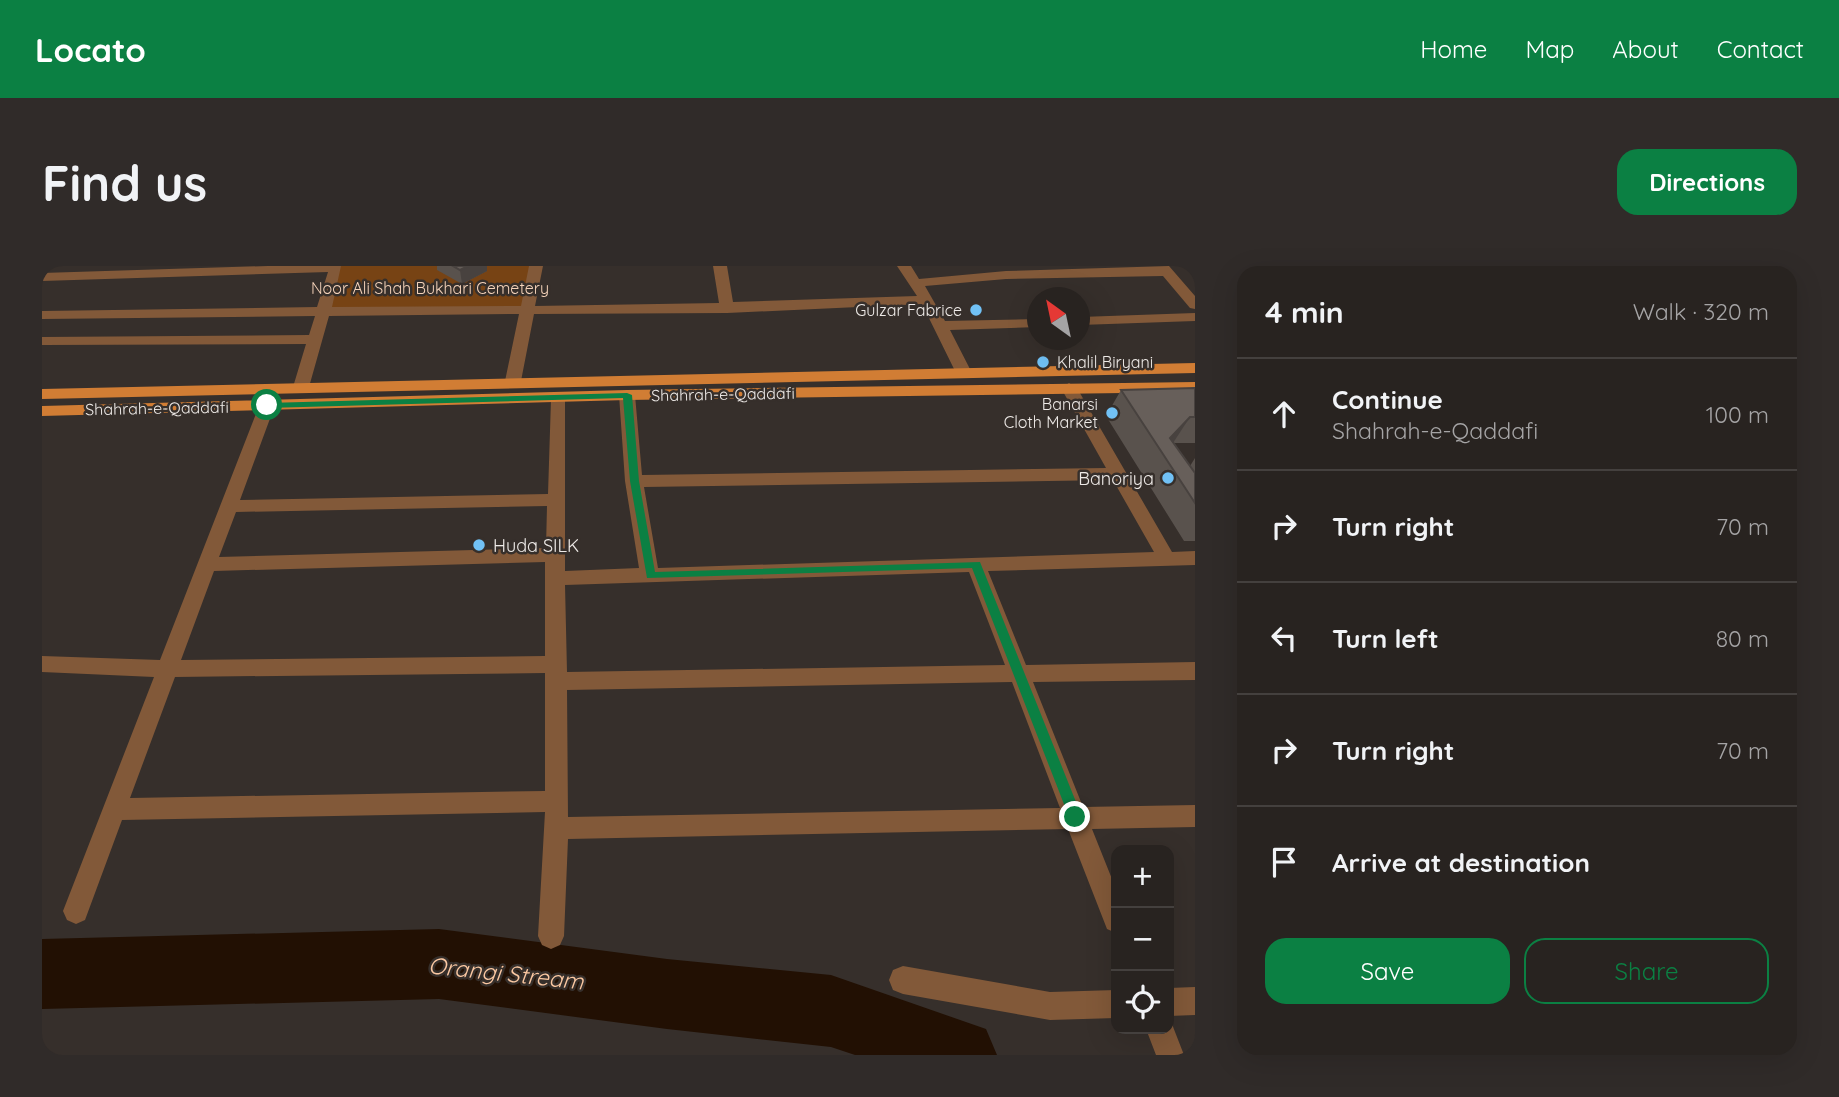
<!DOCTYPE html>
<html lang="en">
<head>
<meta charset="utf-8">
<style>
	body { margin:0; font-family:Quicksand,sans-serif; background:#302b29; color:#f1f3f6 }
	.controls { position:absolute; right:21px; bottom:21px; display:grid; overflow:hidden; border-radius:14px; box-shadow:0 7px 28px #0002 }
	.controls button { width:63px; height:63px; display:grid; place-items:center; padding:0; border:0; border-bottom:2px solid #44403e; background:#282320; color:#f1f3f6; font:35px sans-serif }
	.compass { position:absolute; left:985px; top:21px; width:63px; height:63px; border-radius:50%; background:#282320; box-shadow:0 7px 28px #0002; rotate:327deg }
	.stop { position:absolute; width:21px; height:21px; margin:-16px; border:5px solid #0b8043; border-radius:50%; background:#fff }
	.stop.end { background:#0b8043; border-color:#fff; box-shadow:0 2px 7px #0008 }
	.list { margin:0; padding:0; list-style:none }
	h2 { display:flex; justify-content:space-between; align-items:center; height:91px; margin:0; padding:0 28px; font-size:30px }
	h2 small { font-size:23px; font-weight:400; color:#a5a4a5 }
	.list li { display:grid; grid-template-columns:46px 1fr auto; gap:21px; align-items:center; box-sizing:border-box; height:112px; padding:0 28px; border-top:2px solid #44403e }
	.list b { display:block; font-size:26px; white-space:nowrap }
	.list p { margin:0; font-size:23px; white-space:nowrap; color:#a5a4a5 }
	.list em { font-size:23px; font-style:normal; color:#a5a4a5 }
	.actions { display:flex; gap:14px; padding:21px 28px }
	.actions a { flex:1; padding:16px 0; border:2px solid #0b8043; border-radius:21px; text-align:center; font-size:24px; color:#0b8043 }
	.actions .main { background:#0b8043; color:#fff }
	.icon { flex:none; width:38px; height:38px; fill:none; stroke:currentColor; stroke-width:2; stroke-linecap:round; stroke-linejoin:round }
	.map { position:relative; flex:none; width:1153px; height:789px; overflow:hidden; border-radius:21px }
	header { display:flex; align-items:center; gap:42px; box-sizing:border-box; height:98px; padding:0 35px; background:#0b8043; color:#fff }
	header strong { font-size:33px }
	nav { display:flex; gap:38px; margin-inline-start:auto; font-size:24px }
	.intro { display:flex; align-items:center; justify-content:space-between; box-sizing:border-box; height:168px; padding:0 42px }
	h1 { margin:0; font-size:49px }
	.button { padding:18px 32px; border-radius:21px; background:#0b8043; color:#fff; font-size:24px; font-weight:700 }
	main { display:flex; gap:42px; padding:0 42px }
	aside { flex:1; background:#282320; border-radius:21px; box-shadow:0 7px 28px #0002 }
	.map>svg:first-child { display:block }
	.green { fill:#774314 }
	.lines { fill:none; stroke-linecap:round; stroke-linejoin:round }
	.river { fill:#221003; fill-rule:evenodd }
	.minor { fill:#825939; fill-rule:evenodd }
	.major { fill:#d17d34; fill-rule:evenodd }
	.wall { fill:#59524d }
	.shaded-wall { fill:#48423f }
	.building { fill:#675f5a; stroke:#48423f; stroke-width:2 }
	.route { fill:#0b8043 }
	.poi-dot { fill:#71c1f5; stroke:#362f2b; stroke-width:2.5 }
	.labels { text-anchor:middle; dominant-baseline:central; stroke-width:5; stroke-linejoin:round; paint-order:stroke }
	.far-park-label { font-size:16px; fill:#f5d3ba; stroke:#362f2b }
	.far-poi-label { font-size:16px; fill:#eeeae7; stroke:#362f2b; text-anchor:end }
	.far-street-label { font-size:16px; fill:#eeeae7; stroke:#362f2b }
	.poi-label { font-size:18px; fill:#eeeae7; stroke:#362f2b; text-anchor:end }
	.near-water-label { font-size:23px; font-style:italic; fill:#fbc8a2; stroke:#362f2b }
</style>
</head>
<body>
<header>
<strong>Locato</strong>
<nav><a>Home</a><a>Map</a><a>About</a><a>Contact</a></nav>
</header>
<div class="intro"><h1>Find us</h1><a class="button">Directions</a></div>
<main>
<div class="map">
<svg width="1153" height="789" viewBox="0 0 1153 789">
	<rect width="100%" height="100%" fill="#362f2b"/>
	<polygon class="green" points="294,0 493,0 487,43 282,44"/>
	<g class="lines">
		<polygon class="river" points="397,663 625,693 789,709 944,763 955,789 813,789 789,781 625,763 397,733 0,743 0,673"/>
		<g class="minor">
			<polygon points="226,0 299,0 290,41 479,40 487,0 501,0 493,40 677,37 671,0 685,0 691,36 875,30 855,0 869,0 877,13 964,5 1127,0 1153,30 1153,43 1148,42 1121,10 964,13 883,20 903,55 996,53 996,61 908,64 929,105 921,110 913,105 880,38 685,47 492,48 479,115 471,120 463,115 477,48 287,50 267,121 259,126 251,121 264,78 0,79 0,71 267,69 273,50 0,53 0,45 275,41 286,6 0,15 0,7"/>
			<polygon points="1153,47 1153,55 1038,59 1038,51"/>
			<path d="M 1027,117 L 1035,122 L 1130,286 L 1153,285 L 1153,299 L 946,305 L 984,399 L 1153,396 L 1153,414 L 991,416 L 1041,541 L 1153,539 L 1153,561 L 1050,563 L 1074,623 L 1074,667 L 1065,663 L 1026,563 L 526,573 L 522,670 L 518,679 L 509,683 L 500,679 L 496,670 L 503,546 L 80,554 L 43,654 L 34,658 L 25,654 L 21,645 L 112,411 L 0,406 L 0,390 L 118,394 L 219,135 L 231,135 L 233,139 L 198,234 L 506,228 L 509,133 L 517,128 L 523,130 L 523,305 L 597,302 L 583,215 L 577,129 L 579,126 L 585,124 L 593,129 L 600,209 L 1064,202 L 1019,122 ZM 1071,214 L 1112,286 L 616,302 L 602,221 ZM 505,240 L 504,282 L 177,291 L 194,246 ZM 503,296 L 503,390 L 139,394 L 172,305 ZM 927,306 L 963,399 L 525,406 L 523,319 ZM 503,407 L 503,525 L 88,532 L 133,411 ZM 970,416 L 1018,542 L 526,551 L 525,424 Z"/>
			<polygon points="861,700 1008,726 1074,724 1074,752 1008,754 861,728 851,724 847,714 851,704"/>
			<polygon points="1153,721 1153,749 1127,750 1127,722"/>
			<polygon points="1127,753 1128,753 1142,789 1114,789 1104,763 1127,763"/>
		</g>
		<g class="major">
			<polygon points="1153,97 1153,107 0,133 0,123"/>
			<polygon points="1153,116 1153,126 585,134 0,150 0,140 585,124"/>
		</g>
	</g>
	<g class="wall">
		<polygon points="395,0 445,0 445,5 420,18 395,4"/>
		<polygon points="1153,122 1153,177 1132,177 1148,200 1153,192 1153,275 1142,275 1064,150 1079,124"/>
	</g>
	<g class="shaded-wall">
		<polygon points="426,0 445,0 445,5 420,18 418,4"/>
		<polygon points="1148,151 1131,177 1128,172"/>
	</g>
	<g class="building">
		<polygon points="411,0 426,0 418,4"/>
		<polygon points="1153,122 1153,151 1148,151 1128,172 1153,207 1153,237 1079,124"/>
	</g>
	<polygon class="route" points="585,127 590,129 597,215 613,306 938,296 1040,551 1038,555 1033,556 1027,551 930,302 605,312 588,215 581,132 225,142 220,139 225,137"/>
	<g class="poi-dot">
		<circle cx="934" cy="44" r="7"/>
		<circle cx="1001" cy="96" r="7"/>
		<circle cx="1070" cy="147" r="7"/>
		<circle cx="1126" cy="212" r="7"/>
		<circle cx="437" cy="279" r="7"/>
	</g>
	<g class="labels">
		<g class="far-park-label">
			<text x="388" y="22">Noor Ali Shah Bukhari Cemetery</text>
		</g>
		<g class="far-poi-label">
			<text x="920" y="44">Gulzar Fabrice</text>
			<text x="1015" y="96" text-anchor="start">Khalil Biryani</text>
			<text x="1056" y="138">Banarsi<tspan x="1056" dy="18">Cloth Market</tspan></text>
		</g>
		<g class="far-street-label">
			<text transform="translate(681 128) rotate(-1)">Shahrah-e-Qaddafi</text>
			<text transform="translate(115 142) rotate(-1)">Shahrah-e-Qaddafi</text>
		</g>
		<g class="poi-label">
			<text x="1112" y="212">Banoriya</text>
			<text x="451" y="279" text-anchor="start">Huda SILK</text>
		</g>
		<g class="near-water-label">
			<text transform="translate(464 707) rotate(6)">Orangi Stream</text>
		</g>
	</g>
</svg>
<div class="controls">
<button>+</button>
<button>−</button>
<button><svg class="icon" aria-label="locate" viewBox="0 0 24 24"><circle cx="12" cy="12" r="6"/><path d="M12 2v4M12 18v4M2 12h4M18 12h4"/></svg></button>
</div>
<svg class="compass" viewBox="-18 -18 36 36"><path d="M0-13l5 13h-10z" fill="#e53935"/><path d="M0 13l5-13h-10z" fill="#a5a4a5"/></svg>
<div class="stop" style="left:225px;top:139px"></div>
<div class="stop end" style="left:1033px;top:551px"></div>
</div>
<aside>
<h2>4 min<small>Walk · 320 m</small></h2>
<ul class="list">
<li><svg class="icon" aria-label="ahead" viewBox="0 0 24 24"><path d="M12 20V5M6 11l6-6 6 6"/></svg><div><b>Continue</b><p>Shahrah-e-Qaddafi</p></div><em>100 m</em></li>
<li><svg class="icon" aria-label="right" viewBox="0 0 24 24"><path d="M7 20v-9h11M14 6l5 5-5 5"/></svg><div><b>Turn right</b></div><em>70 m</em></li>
<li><svg class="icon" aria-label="left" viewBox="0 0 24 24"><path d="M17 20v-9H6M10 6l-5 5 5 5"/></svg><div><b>Turn left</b></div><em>80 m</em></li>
<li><svg class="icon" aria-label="right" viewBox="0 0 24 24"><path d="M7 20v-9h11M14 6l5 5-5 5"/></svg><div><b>Turn right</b></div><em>70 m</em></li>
<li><svg class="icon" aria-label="arrive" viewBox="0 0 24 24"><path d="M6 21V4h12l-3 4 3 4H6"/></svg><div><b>Arrive at destination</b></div></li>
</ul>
<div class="actions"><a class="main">Save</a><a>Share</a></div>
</aside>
</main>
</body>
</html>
